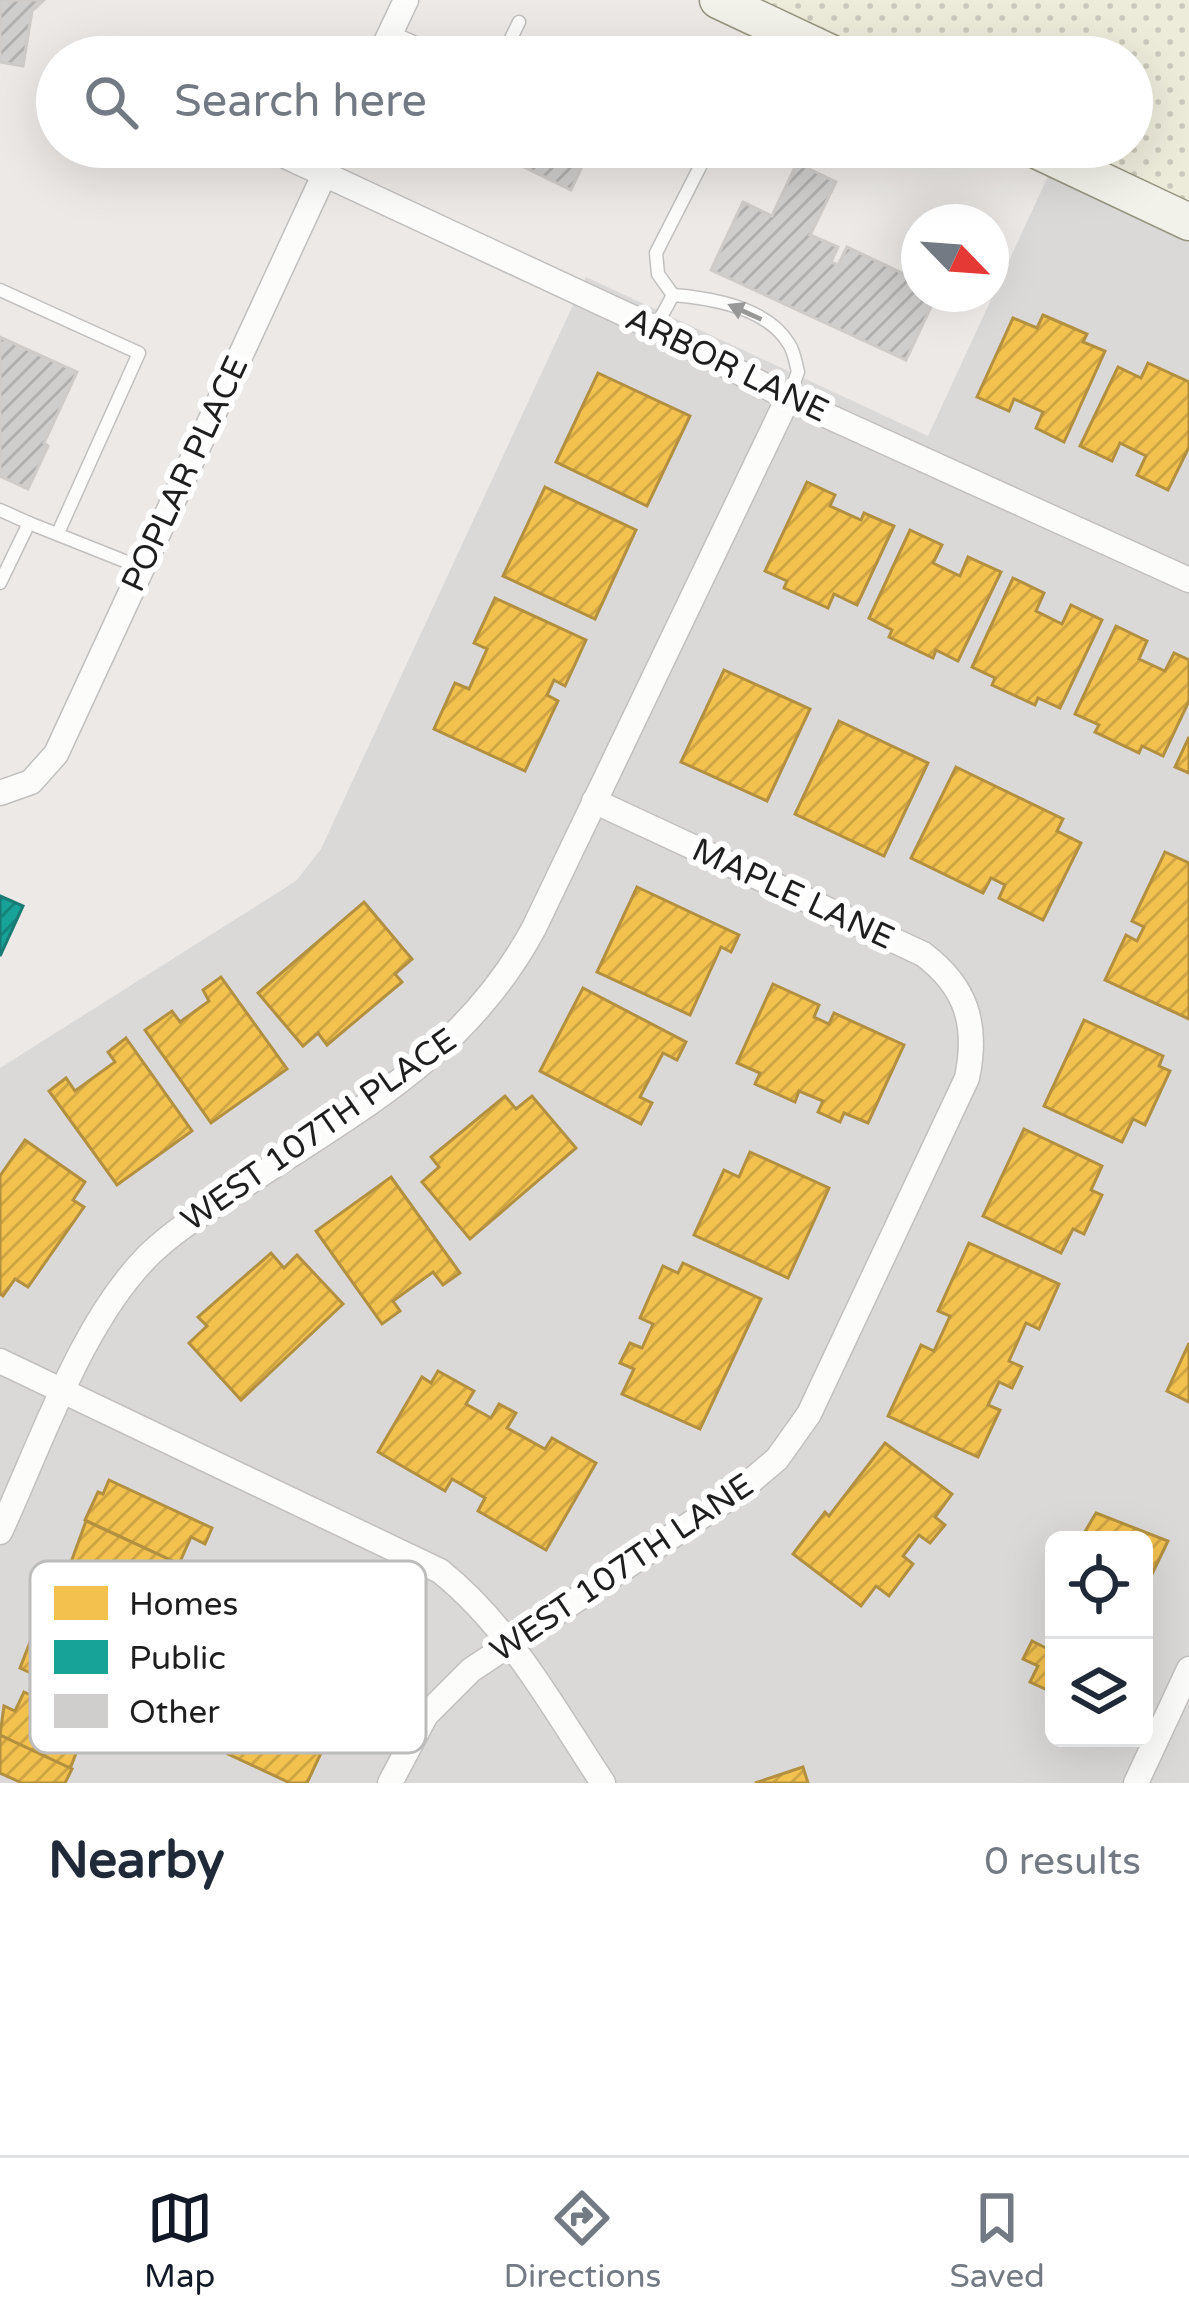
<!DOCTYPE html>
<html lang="en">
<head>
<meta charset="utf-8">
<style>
	body { margin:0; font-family:"Varela Round",sans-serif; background:#f6f6f7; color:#1f2937 }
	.controls { position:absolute; right:36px; bottom:36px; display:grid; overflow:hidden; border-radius:18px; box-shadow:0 12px 48px #0002 }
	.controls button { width:108px; height:108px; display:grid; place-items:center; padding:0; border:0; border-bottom:3px solid #e0e1e3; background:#fff; color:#1f2937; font:60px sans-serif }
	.compass { position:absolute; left:901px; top:204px; width:108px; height:108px; border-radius:50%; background:#fff; box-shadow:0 12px 48px #0002; rotate:115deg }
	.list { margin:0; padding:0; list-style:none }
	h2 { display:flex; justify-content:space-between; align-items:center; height:156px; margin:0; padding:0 48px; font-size:51px }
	h2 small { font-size:39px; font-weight:400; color:#747a83 }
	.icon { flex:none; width:66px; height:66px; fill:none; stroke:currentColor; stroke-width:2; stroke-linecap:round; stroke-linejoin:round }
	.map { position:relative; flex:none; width:1189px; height:1783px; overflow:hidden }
	.search { position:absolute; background:#fff; box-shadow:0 12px 48px #0002; left:36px; right:36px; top:36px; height:132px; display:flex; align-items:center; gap:30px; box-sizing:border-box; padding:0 42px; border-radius:66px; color:#747a83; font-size:45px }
	.sheet { height:372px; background:#fff }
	nav { display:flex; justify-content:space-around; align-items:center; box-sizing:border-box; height:168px; border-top:3px solid #e0e1e3; background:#fff; font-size:33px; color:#747a83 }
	nav a { display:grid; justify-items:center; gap:6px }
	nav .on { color:#111827 }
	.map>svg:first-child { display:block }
	.residential { fill:#dbd9d8; fill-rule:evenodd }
	.farmland { fill:url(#farmland-dots) }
	.homes { fill:url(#homes-hatch); stroke:#b29040; stroke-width:3 }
	.public { fill:url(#public-hatch); stroke:#197b73; stroke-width:3 }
	.building { fill:url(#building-hatch); stroke:#cfcbc8; stroke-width:3 }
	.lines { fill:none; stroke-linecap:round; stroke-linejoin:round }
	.lane-casing { stroke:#c2c0bf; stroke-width:15 }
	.street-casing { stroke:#c2c0bf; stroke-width:27 }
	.secondary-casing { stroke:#96947f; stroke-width:39 }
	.lane { stroke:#fcfcfb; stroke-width:12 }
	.street { stroke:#fcfcfb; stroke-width:24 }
	.secondary { stroke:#f3f2ea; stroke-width:36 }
	.oneway { fill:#989898 }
	.labels { text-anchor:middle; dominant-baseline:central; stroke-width:12; stroke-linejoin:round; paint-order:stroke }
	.street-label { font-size:33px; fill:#1e1e1e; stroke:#fff }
	.key { fill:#fff; stroke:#bcbcbc; stroke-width:3 }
	.key-label { font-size:33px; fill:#1e1e1e }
</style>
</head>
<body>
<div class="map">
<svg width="1189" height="1783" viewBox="0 0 1189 1783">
	<defs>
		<pattern id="farmland-dots" width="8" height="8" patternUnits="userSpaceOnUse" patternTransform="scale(3)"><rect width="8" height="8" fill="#edebda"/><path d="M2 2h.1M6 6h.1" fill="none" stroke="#cbc9bb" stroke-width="1.8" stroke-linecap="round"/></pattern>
		<pattern id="homes-hatch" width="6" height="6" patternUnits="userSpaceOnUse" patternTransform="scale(3)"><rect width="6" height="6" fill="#f2c14e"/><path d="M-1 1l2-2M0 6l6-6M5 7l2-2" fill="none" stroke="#cfa544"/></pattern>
		<pattern id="public-hatch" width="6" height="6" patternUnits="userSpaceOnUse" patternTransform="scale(3)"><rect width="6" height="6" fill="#17a398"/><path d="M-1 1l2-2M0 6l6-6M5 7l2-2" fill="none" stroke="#14847b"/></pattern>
		<pattern id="building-hatch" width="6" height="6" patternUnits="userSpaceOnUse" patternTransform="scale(3)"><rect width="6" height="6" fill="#d0cecc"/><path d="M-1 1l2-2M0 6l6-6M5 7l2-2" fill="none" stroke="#b2b0af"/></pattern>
	</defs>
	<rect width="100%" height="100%" fill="#ece9e6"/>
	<path class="residential" d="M 1050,172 L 1189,237 L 1189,1783 L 0,1783 L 0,1068 L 296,881 L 321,849 L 586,277 L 928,436 ZM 1054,1540 L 1144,1540 L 1144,1738 L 1054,1738 Z"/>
	<polygon class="farmland" points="724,0 1189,0 1189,218 1038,147 1132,147 1132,57 846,57"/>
	<g class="homes">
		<polygon points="1043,315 1087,334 1083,342 1105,351 1064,442 1036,428 1043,412 1014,399 1009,411 977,397 1013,318 1037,328"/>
		<polygon points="1148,363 1189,382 1189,447 1168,490 1137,475 1146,456 1120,443 1112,461 1080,446 1118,367 1141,378"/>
		<polygon points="598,373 690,416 647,506 556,462"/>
		<polygon points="807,482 835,495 830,506 861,520 864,513 894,526 857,605 834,594 828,608 784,588 787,581 765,571"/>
		<polygon points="545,487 636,530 595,619 503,576"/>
		<polygon points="910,530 942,545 933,563 960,576 968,557 1001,572 958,661 936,650 933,658 889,637 892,630 869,618"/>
		<polygon points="1013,578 1044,593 1036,611 1062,624 1071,605 1102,620 1060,708 1038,698 1035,705 992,685 995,678 972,667"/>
		<polygon points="495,598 586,640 565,686 554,680 547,695 558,701 525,771 434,729 455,683 469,689 487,649 474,643"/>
		<polygon points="1116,626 1147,641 1139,659 1165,671 1174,653 1189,660 1189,701 1163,756 1142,746 1139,753 1095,732 1099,725 1075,714"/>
		<polygon points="724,670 810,709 767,801 681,762"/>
		<polygon points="839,721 928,763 884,856 795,814"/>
		<polygon points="1189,737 1189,773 1175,767"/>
		<polygon points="956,767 1063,819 1057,831 1081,843 1043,920 999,898 1005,885 991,878 983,893 911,858"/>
		<polygon points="1165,852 1189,863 1189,1019 1105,980 1126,935 1137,941 1144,927 1132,921"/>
		<polygon points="637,887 739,935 731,952 721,947 690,1015 597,972"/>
		<polygon points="364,902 412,959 395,974 402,982 327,1045 318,1033 303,1046 258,993"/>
		<polygon points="221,977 287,1069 211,1123 145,1030 172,1011 180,1022 209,1001 203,990"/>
		<polygon points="773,984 819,1005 814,1017 829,1024 834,1013 904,1045 868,1123 844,1113 840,1122 818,1112 823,1101 799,1091 795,1102 755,1084 760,1073 737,1063"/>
		<polygon points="583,988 686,1042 677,1060 663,1053 640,1097 652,1103 641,1124 540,1071"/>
		<polygon points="1084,1020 1163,1056 1159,1066 1170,1071 1145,1125 1133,1119 1122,1142 1044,1106"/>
		<polygon points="126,1038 192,1131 117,1185 49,1091 66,1078 75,1091 115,1062 108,1052"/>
		<polygon points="505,1096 516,1109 532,1096 576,1148 470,1239 422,1182 439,1167 431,1157"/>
		<polygon points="1024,1129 1102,1166 1091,1190 1102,1195 1084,1234 1073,1229 1061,1253 983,1216"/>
		<polygon points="25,1140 85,1182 73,1200 84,1207 28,1287 15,1279 3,1296 0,1294 0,1176"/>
		<polygon points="750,1152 829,1188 788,1278 694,1235 724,1170 739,1177"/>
		<polygon points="391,1177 460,1273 443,1285 433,1272 393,1301 400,1311 382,1324 316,1231"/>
		<polygon points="969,1243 1059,1284 1039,1329 1026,1323 1009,1361 1022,1367 1012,1388 999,1382 988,1405 1000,1410 978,1457 888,1416 921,1345 934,1351 950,1316 938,1311"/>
		<polygon points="271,1253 284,1268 297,1255 343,1304 241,1400 189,1343 207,1326 198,1317"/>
		<polygon points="683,1263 761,1299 700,1429 622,1394 634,1369 620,1363 630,1343 642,1348 653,1324 640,1318 663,1266 678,1273"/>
		<polygon points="1189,1343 1189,1402 1167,1391"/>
		<polygon points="438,1371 474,1391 466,1404 491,1418 499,1404 516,1413 507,1428 545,1449 552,1438 596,1463 546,1550 478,1511 485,1498 452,1479 445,1491 378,1452 422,1377 431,1383"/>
		<polygon points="885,1443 952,1494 935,1517 945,1525 930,1543 919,1535 903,1556 913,1564 889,1596 876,1586 861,1606 793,1554 825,1512 829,1516"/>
		<polygon points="109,1480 212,1528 205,1544 191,1537 179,1564 85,1520 98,1492 103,1494"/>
		<polygon points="1096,1513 1168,1541 1152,1574 1144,1571 1144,1540 1080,1540"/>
		<polygon points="86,1521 179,1564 169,1584 182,1590 174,1606 162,1601 159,1607 70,1565"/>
		<polygon points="308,1577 386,1614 352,1685 341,1680 325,1714 337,1719 307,1783 290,1783 228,1754 233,1744 217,1737 234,1701 248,1707 259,1683 245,1676 254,1656 269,1663 287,1624 273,1617 290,1582 303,1588"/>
		<polygon points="37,1624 129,1667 120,1687 133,1693 125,1710 112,1704 110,1710 20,1668"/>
		<polygon points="1054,1631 1054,1693 1030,1682 1038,1666 1023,1659 1032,1641 1046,1648"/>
		<polygon points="24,1692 88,1722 70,1769 0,1735 4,1706 15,1711"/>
		<polygon points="0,1735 72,1769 65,1783 22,1783 0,1773"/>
		<polygon points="803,1767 808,1783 755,1783"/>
	</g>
	<polygon class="public" points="0,896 23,906 0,956"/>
	<g class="building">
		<polygon points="0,0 44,0 32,11 23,66 0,62"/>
		<polygon points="568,39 606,57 559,57"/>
		<polygon points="516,147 591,147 571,190 510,160"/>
		<polygon points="797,163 836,182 810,235 838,247 831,262 838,265 847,247 919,281 919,294 937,294 906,360 711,270 743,202 772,216"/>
		<polygon points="0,337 77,372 44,443 48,446 28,489 0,476"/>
	</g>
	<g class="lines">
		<defs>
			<g id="lane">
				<polyline points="391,32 447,57"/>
				<polyline points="502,57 519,22"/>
				<polyline points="455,159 461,147"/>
				<polyline points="0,290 139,353 58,533"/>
				<polyline points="673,295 658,274 656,253 710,147"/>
				<path d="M 655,328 L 673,295 C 711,298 767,307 789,344 C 794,351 796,364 798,372 L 788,398"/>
				<polyline points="0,510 29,523"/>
				<polyline points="0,583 29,523 142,568"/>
			</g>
			<g id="street">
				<polyline points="379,57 406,0"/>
				<polyline points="266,147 655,328 788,398 1189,580"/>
				<polyline points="0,793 31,782 56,754 337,147"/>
				<path d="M 0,1361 L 440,1571 C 510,1627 554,1709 603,1783"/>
				<path d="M 0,1532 C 41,1444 83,1317 153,1251 C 180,1226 212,1207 242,1187 C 358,1109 465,1056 534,928 L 788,398"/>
				<path d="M 390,1783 L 426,1715 L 471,1670 L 738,1492 L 777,1459 L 809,1414 L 967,1078 C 978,1025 967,987 923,954 L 594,801"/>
				<polyline points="1136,1783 1189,1669"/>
			</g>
			<g id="secondary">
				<polyline points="718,0 839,57"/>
				<polyline points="1030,147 1189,222"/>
			</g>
		</defs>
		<use href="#lane" class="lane-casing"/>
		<use href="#street" class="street-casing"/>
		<use href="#secondary" class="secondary-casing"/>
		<use href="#lane" class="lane"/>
		<use href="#street" class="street"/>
		<use href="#secondary" class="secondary"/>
	</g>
	<defs><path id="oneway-solid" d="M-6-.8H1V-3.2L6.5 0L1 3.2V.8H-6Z" transform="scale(3)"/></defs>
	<use class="oneway" href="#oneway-solid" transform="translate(745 312) rotate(-156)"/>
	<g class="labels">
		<g class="street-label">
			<text transform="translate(727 365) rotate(26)">ARBOR LANE</text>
			<text transform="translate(185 474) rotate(-65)">POPLAR PLACE</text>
			<text transform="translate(793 894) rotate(25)">MAPLE LANE</text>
			<text transform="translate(319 1130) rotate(-35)">WEST 107TH PLACE</text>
			<text transform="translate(622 1568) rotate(-34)">WEST 107TH LANE</text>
		</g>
	</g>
	<rect x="30" y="1561" width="396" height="192" rx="18" class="key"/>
	<rect x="54" y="1586" width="54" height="34" fill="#f2c14e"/>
	<rect x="54" y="1640" width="54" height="34" fill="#17a398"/>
	<rect x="54" y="1694" width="54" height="34" fill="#d0cecc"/>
	<g class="key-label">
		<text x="129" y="1615">Homes</text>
		<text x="129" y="1669">Public</text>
		<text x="129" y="1723">Other</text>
	</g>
</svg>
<div class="controls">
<button><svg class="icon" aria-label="locate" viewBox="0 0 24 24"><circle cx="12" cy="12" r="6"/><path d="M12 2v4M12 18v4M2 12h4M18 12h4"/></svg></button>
<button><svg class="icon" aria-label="layers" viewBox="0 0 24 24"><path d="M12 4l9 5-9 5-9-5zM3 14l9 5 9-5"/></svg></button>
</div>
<svg class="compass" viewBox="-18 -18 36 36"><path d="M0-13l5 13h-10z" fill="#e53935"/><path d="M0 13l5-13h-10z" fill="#747a83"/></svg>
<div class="search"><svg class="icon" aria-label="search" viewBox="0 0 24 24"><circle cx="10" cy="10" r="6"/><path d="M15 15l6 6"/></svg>Search here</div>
</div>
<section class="sheet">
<h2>Nearby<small>0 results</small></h2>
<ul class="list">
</ul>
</section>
<nav>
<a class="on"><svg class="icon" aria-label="map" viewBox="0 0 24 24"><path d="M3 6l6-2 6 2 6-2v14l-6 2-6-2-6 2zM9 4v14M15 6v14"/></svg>Map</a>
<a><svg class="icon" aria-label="directions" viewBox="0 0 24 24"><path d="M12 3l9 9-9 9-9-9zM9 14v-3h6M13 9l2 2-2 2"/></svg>Directions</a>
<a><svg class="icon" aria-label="saved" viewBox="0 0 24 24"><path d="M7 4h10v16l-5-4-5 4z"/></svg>Saved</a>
</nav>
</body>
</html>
